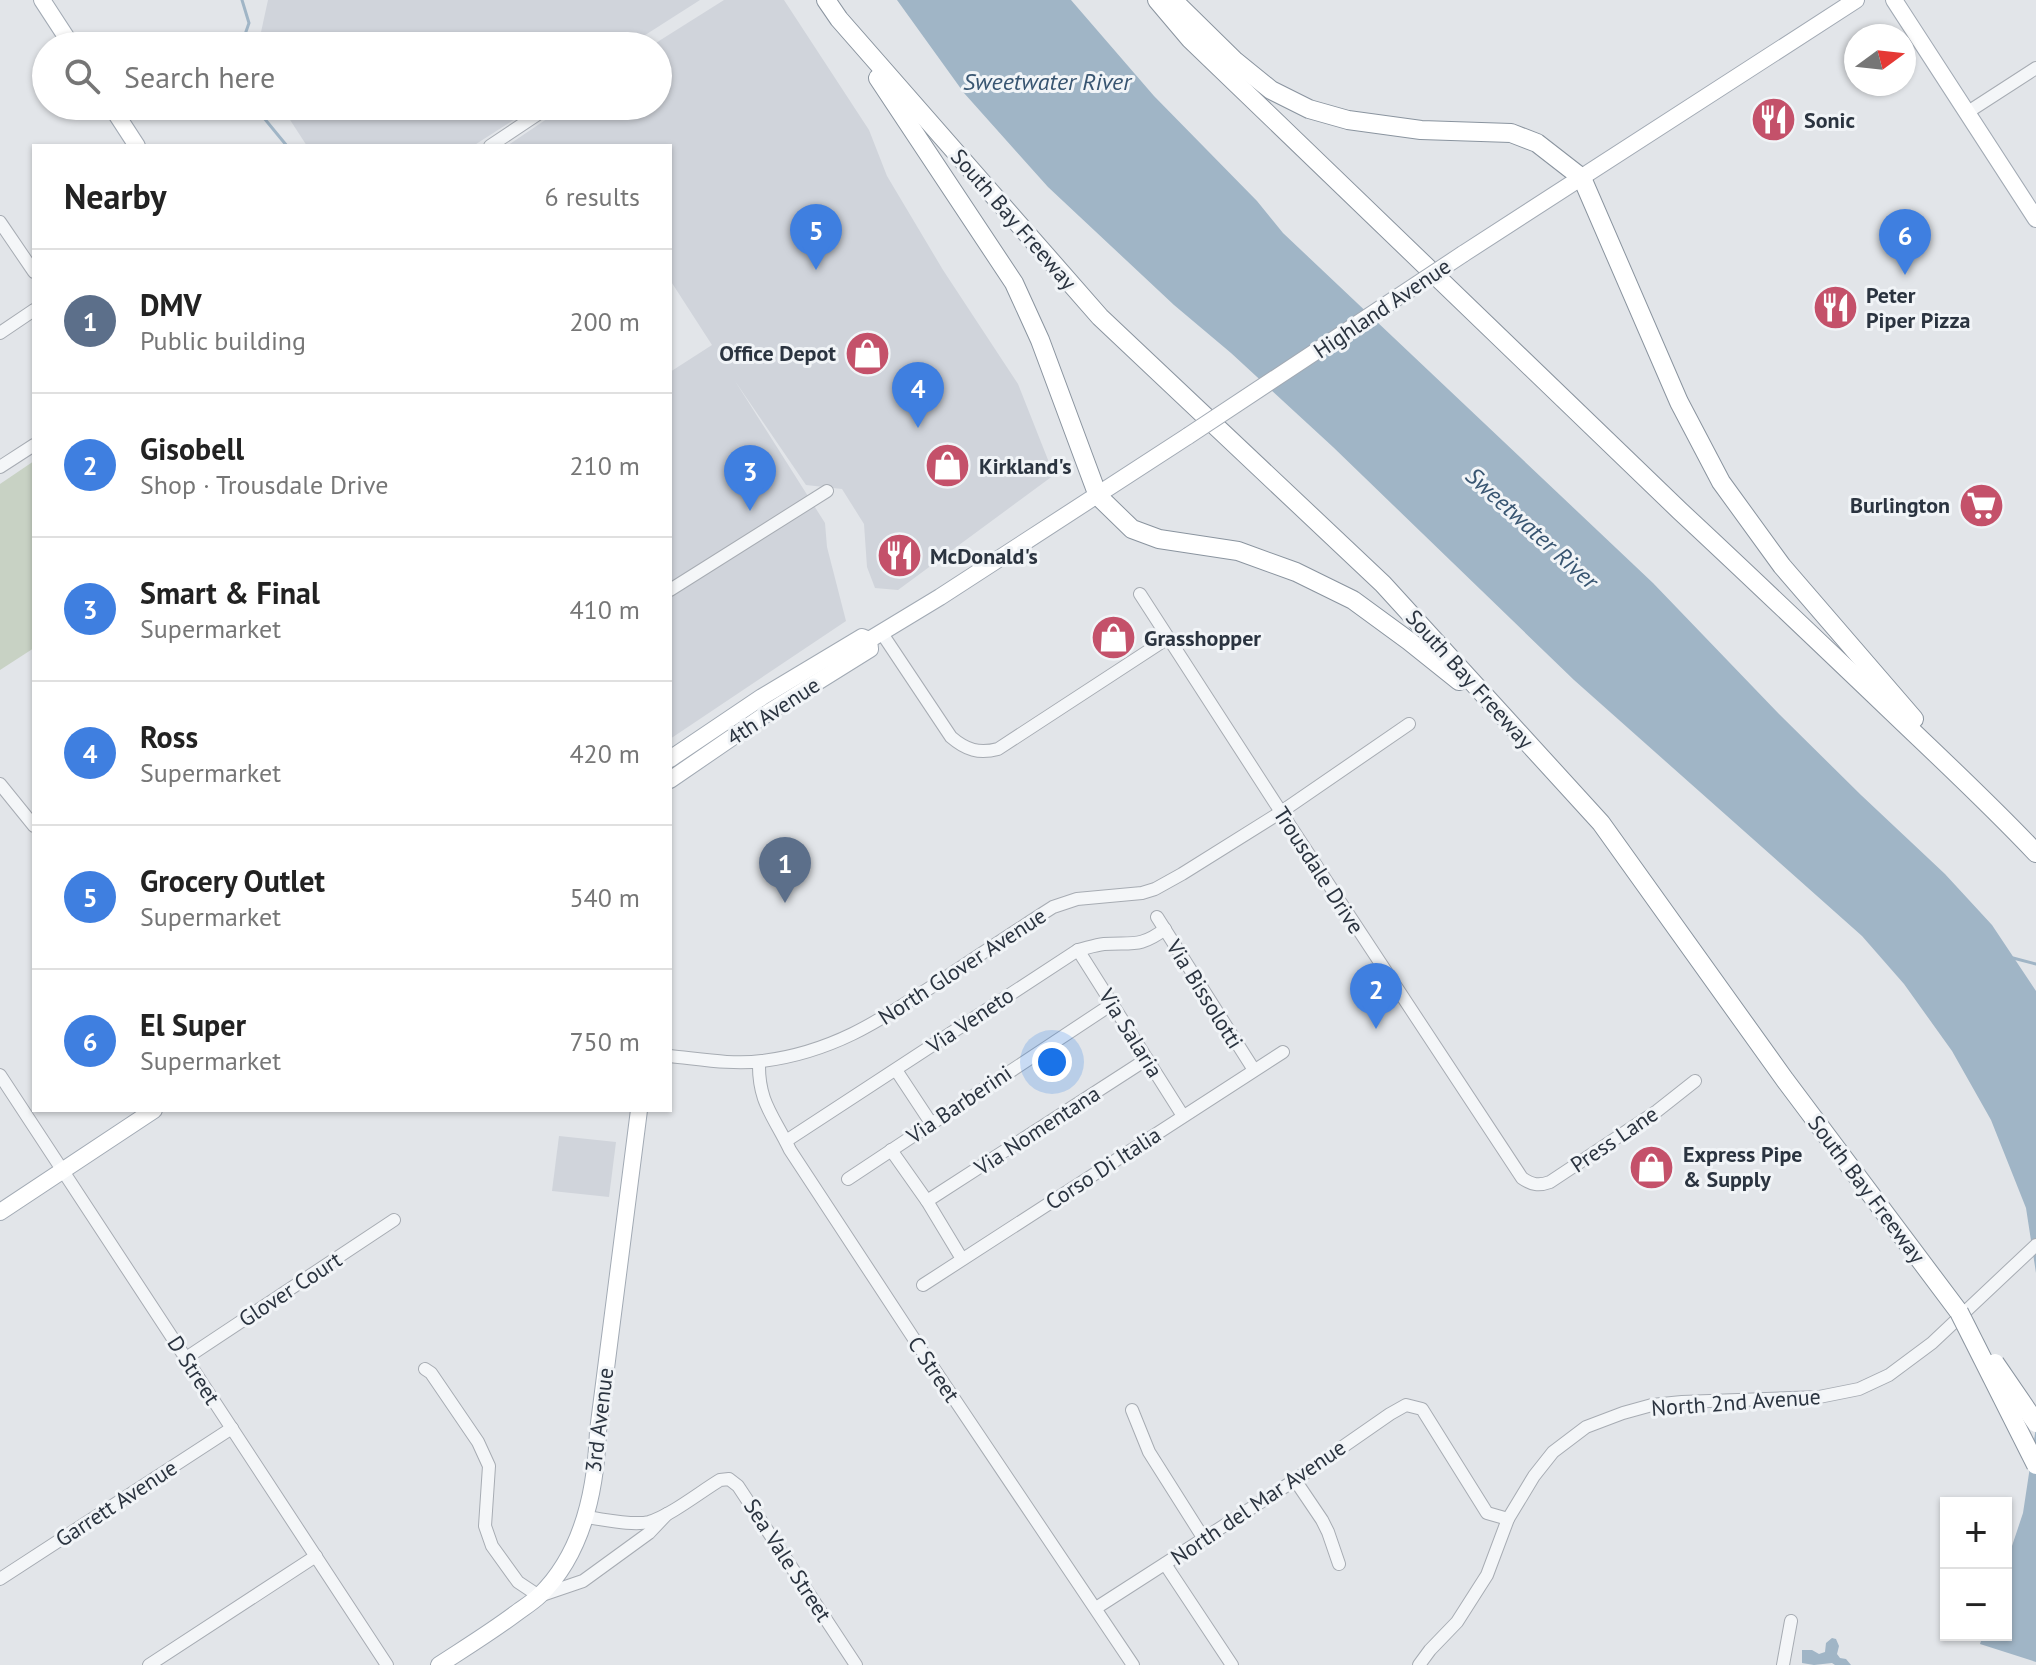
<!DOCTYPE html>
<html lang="en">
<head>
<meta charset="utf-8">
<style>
	body { margin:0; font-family:"PT Sans",sans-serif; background:#f2f2f2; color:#222 }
	.controls { position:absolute; right:24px; bottom:24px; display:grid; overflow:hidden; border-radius:0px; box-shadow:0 2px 6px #0004 }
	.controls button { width:72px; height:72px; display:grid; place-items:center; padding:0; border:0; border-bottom:2px solid #e0e0e0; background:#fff; color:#222; font:40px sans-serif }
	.compass { position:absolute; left:1844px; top:24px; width:72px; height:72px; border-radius:50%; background:#fff; box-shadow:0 2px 6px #0004; rotate:75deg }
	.you { position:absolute; left:1052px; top:1062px; width:28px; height:28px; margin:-20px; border:6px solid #fff; border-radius:50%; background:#1a73e8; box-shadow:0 0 0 12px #1a73e833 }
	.badge { display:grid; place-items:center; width:52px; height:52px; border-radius:50%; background:#c4516a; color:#fff; font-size:26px; font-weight:700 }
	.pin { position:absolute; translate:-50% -66px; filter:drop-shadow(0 2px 4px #0008) }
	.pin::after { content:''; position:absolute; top:42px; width:28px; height:24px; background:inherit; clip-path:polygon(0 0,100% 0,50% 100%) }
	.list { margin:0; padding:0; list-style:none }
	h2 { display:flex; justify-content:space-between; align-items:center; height:104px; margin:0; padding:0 32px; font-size:34px }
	h2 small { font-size:26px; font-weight:400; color:#767676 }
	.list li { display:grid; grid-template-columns:52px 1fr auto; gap:24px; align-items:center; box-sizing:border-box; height:144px; padding:0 32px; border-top:2px solid #e0e0e0 }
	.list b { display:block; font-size:30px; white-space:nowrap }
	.list p { margin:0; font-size:26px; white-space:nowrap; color:#767676 }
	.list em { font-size:26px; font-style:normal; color:#767676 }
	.icon { flex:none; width:44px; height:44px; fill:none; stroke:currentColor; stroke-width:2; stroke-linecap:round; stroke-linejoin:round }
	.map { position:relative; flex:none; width:2036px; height:1665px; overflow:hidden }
	.search { position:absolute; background:#fff; box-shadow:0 2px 6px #0004; left:32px; top:32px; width:640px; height:88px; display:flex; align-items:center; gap:20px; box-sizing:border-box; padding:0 28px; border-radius:44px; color:#767676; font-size:30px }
	.panel { position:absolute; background:#fff; box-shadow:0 2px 6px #0004; left:32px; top:144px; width:640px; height:968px; border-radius:0px }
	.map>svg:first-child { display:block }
	.built { fill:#d0d4db }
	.green { fill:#c8d2c4 }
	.water { fill:#a0b5c6 }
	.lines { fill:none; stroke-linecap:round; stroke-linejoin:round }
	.stream { stroke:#a0b5c6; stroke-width:3 }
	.minor-casing { stroke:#a7acb3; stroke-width:14 }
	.major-casing { stroke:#a2aab4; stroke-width:18 }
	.highway-casing { stroke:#8a949f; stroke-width:20 }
	.minor { stroke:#f4f6f8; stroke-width:12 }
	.major { stroke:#fff; stroke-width:16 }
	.highway { stroke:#fff; stroke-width:18 }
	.major-bridge-casing { stroke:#a2aab4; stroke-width:18; stroke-linecap:butt }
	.highway-bridge-casing { stroke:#8a949f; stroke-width:20; stroke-linecap:butt }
	.major-bridge { stroke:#fff; stroke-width:16 }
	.highway-bridge { stroke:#fff; stroke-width:18 }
	.labels { text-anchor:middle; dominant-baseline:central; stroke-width:6; stroke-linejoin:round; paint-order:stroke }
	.poi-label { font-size:22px; font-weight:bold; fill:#2b3440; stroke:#f1f4f7; text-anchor:start }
	.street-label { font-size:22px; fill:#2b3440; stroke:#f1f4f7 }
	.water-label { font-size:24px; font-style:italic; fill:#385571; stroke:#f1f4f7 }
</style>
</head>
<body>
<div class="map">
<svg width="2036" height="1665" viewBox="0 0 2036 1665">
	<rect width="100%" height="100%" fill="#e2e5e9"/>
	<g class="built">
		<polygon points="268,0 700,0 628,46 258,46"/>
		<polygon points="724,0 784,0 869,130 887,176 943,270 1018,384 1054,475 898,590 875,588 867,567 864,524 842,489 806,485 735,381 825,523 827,547 846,621 670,739 670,372 712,345 670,280 670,146 507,146 566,106 658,106 658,46 651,46"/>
		<polygon points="281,106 535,106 473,146 307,146"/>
		<polygon points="559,1136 616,1142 609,1197 552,1191"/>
	</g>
	<polygon class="green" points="34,461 34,648 0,670 0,484"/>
	<g class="water">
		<polygon points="897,0 1071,0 1154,96 1257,201 1283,233 1653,583 1779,714 1861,795 1945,874 1992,925 2036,991 2036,1273 2026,1208 1991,1120 1952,1051 1904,984 1862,936 1574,680 1333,447 1231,353 1174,305 1048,187 964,93"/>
		<polygon points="2036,1427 2036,1662 1980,1644 1983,1635 2006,1635 2006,1564 2023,1513"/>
		<polygon points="1832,1638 1836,1639 1839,1646 1837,1654 1840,1658 1846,1659 1851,1665 1835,1665 1832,1663 1814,1665 1802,1663 1802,1650 1812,1650 1819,1654 1825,1652 1826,1643"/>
	</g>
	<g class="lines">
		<g class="stream">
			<polyline points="241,46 249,23 242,0"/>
			<polyline points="254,106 287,146"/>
			<polyline points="2013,958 2036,964"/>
		</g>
		<defs>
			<g id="minor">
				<polyline points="1968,112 2036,68"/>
				<polyline points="490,146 550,106"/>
				<polyline points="0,222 34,272"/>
				<polyline points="0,333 34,310"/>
				<polyline points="0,467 34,445"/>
				<polyline points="670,590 827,491"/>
				<path d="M 1140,594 L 1281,812 L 1522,1178 C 1532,1185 1539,1186 1550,1182 L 1657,1111 L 1695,1081"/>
				<path d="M 881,632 L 951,737 C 966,750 979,754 998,749 L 1168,638"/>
				<polyline points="0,784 34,826"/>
				<polyline points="1157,917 1254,1070"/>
				<polyline points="1078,950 1183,1116"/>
				<path d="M 670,1056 C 700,1059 733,1065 762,1061 C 836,1052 885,1017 945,978 C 981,954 1017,930 1053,907 L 1077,899 L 1142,893 L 1155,889 L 1182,874 L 1281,812 L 1409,724"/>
				<path d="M 759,1062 C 758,1103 774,1116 790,1150 L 918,1345 L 1133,1665"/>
				<polyline points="896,1070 931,1123"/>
				<polyline points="0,1075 387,1665"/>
				<path d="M 786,1141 L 1078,950 C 1087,948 1095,945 1104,944 C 1132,942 1140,948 1165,929"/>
				<polyline points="891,1150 927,1201 962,1259"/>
				<polyline points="848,1179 1112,1004"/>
				<polyline points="927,1201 1147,1059"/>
				<polyline points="923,1285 1283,1052"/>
				<polyline points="186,1358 394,1220"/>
				<polyline points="425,1369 431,1373 478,1442 489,1466 485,1526 492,1546 518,1582 539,1596 583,1581 649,1533 667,1514"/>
				<polyline points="1132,1410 1149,1452 1204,1539"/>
				<polyline points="1295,1480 1322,1520 1328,1532 1339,1564"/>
				<path d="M 585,1517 C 603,1519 632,1526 649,1522 C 670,1516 700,1492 720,1480 L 729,1479 L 738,1486 L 856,1665"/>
				<polyline points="1165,1564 1232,1665"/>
				<polyline points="0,1579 232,1428"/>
				<polyline points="1096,1608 1295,1480 1390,1414 1406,1405 1422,1409 1487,1513 1508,1519"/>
				<polyline points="149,1665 316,1556"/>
				<polyline points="1419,1665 1430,1650 1457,1622 1487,1575 1508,1519 1534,1476 1553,1452 1586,1427 1623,1413 1652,1405 1682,1402 1819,1397 1859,1389 1889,1375 1932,1343 2036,1245"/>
				<polyline points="1783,1665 1791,1621"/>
			</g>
			<g id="major">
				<polyline points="42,0 72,46"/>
				<polyline points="1894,0 2036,219"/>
				<polyline points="111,106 137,146"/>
				<polyline points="1463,254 1856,0"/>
				<polyline points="670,759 762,697 862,637 869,640"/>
				<polyline points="670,780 769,712 870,649 869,640 940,597 1188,436"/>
				<polyline points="0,1212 154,1110"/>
				<path d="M 439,1665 C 465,1648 491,1632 515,1614 C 523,1608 533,1602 540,1595 C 583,1553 596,1489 598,1431 L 639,1110"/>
			</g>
			<g id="highway">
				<polyline points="826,0 839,19 1100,317 1383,584 1601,823 1785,1080 1959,1312"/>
				<path d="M 1157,0 L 1190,39 L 1680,511 C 1750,576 1819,642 1888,708 C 1938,756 1989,803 2036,853"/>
				<polyline points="1173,0 1234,60 1271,90 1309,109 1348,120 1421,130 1511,133 1537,143 1582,178 1679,402 1721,482 1782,566 1914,719"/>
				<polyline points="878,78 1014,283 1040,340 1098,496 1132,529 1159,539 1238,551 1296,572 1353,600 1409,641 1459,681"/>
			</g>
		</defs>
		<use href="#minor" class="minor-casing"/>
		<use href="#major" class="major-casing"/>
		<use href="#highway" class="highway-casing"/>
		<use href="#minor" class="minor"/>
		<use href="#major" class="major"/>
		<use href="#highway" class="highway"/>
		<defs>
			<polyline id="major-bridge" points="1188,436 1463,254"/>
			<g id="highway-bridge">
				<polyline points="1959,1312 2036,1465"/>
				<polyline points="1995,1363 2036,1423"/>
			</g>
		</defs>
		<use href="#major-bridge" class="major-bridge-casing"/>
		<use href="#highway-bridge" class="highway-bridge-casing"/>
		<use href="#major-bridge" class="major-bridge"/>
		<use href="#highway-bridge" class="highway-bridge"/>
	</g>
	<defs>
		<symbol id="restaurant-disc" viewBox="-11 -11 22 22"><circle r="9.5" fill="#c4516a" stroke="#f1f4f7"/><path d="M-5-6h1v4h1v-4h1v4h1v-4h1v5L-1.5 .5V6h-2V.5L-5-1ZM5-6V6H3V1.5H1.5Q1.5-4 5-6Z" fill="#fff"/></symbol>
		<symbol id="shop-disc" viewBox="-11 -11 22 22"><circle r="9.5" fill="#c4516a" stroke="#f1f4f7"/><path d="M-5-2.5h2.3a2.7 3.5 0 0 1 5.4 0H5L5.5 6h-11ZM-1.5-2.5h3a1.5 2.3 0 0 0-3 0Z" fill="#fff"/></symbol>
		<symbol id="supermarket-disc" viewBox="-11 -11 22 22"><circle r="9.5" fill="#c4516a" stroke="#f1f4f7"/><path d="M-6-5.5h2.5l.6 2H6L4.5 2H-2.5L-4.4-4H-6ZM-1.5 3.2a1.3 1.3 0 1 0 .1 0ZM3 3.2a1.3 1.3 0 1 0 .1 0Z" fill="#fff"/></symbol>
	</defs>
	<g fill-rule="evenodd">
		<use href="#restaurant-disc" x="1748" y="94" width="51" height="51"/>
		<use href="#restaurant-disc" x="1810" y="282" width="51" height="51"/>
		<use href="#shop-disc" x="842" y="328" width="51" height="51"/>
		<use href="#shop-disc" x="922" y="440" width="51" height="51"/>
		<use href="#supermarket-disc" x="1956" y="480" width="51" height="51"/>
		<use href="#restaurant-disc" x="874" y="530" width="51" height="51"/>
		<use href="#shop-disc" x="1088" y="612" width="51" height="51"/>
		<use href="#shop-disc" x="1626" y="1142" width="51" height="51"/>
	</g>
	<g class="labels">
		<g class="poi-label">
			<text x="1804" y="120">Sonic</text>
			<text x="1866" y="295">Peter<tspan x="1866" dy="25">Piper Pizza</tspan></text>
			<text x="836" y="353" text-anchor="end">Office Depot</text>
			<text x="979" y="466">Kirkland's</text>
			<text x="1950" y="505" text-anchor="end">Burlington</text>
			<text x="930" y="556">McDonald's</text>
			<text x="1144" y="638">Grasshopper</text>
			<text x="1683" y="1154">Express Pipe<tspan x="1683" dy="25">&amp; Supply</tspan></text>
		</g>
		<g class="street-label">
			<text transform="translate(1014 219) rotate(49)">South Bay Freeway</text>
			<text transform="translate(1382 308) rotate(-34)">Highland Avenue</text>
			<text transform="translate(1470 679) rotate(48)">South Bay Freeway</text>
			<text transform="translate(773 711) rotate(-33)">4th Avenue</text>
			<text transform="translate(1319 870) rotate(57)">Trousdale Drive</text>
			<text transform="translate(962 966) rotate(-33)">North Glover Avenue</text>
			<text transform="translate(1205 994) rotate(58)">Via Bissolotti</text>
			<text transform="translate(970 1020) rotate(-34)">Via Veneto</text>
			<text transform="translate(1131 1033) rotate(58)">Via Salaria</text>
			<text transform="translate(959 1104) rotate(-34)">Via Barberini</text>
			<text transform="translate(1037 1130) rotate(-33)">Via Nomentana</text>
			<text transform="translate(1614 1139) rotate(-34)">Press Lane</text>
			<text transform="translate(1103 1168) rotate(-33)">Corso Di Italia</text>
			<text transform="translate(1867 1189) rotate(53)">South Bay Freeway</text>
			<text transform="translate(290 1289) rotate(-33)">Glover Court</text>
			<text transform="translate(934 1369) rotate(56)">C Street</text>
			<text transform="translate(194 1370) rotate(57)">D Street</text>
			<text transform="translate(1736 1402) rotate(-4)">North 2nd Avenue</text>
			<text transform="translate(599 1420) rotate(-83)">3rd Avenue</text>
			<text transform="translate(1258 1502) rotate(-34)">North del Mar Avenue</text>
			<text transform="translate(116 1503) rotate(-33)">Garrett Avenue</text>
			<text transform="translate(788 1560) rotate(57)">Sea Vale Street</text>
		</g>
		<g class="water-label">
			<text x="1047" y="81">Sweetwater River</text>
			<text transform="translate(1532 528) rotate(42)">Sweetwater River</text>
		</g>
	</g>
</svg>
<div class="controls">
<button>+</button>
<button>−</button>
</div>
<svg class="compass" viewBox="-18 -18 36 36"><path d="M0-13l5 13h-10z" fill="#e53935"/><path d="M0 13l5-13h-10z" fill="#767676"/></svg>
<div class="you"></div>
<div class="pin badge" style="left:785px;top:903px;background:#5c6f8a">1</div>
<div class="pin badge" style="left:1376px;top:1029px;background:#3f7fe0">2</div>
<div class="pin badge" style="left:750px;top:511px;background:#3f7fe0">3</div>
<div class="pin badge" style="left:918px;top:428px;background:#3f7fe0">4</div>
<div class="pin badge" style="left:816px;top:270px;background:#3f7fe0">5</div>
<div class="pin badge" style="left:1905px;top:275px;background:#3f7fe0">6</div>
<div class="search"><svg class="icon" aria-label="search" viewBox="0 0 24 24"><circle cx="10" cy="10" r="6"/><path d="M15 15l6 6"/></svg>Search here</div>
<section class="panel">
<h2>Nearby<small>6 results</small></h2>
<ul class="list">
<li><span class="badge" style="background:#5c6f8a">1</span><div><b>DMV</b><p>Public building</p></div><em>200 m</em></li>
<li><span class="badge" style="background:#3f7fe0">2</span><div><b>Gisobell</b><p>Shop · Trousdale Drive</p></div><em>210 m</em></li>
<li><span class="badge" style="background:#3f7fe0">3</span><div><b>Smart &amp; Final</b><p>Supermarket</p></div><em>410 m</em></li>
<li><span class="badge" style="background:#3f7fe0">4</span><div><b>Ross</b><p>Supermarket</p></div><em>420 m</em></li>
<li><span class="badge" style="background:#3f7fe0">5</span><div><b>Grocery Outlet</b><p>Supermarket</p></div><em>540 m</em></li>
<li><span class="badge" style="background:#3f7fe0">6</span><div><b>El Super</b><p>Supermarket</p></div><em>750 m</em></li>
</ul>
</section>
</div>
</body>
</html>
